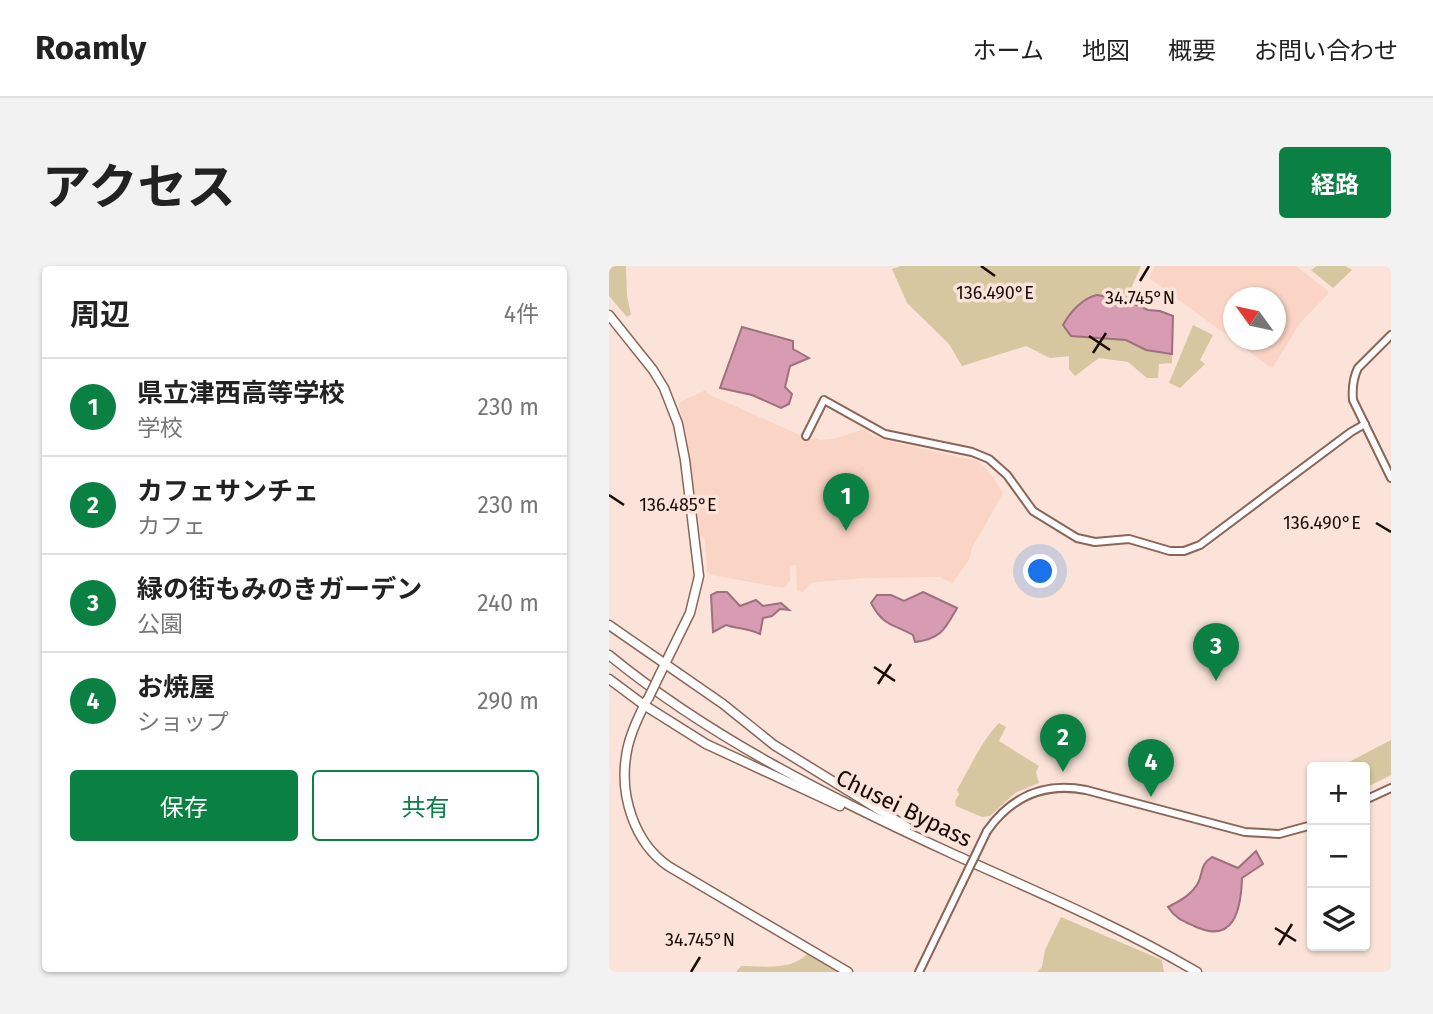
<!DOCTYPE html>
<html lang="ja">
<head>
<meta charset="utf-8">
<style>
	body { margin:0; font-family:"Fira Sans","Noto Sans JP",sans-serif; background:#f2f2f2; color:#222 }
	.controls { position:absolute; right:21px; bottom:21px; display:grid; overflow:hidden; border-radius:7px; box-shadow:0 2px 5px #0004 }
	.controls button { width:63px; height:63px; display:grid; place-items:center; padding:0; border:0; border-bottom:2px solid #e0e0e0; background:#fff; color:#222; font:35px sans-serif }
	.compass { position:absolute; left:614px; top:21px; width:63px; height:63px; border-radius:50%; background:#fff; box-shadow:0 2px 5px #0004; rotate:303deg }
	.you { position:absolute; left:432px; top:306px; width:24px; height:24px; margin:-18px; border:5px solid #fff; border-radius:50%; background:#1a73e8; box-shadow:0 0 0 10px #1a73e833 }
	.badge { display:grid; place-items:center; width:46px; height:46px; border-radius:50%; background:#0b8043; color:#fff; font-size:23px; font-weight:700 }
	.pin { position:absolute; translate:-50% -58px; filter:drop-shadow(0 2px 4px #0008) }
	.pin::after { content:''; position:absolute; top:37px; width:24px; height:21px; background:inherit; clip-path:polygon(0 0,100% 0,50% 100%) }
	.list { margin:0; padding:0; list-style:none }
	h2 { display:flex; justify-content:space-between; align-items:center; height:91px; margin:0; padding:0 28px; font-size:30px }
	h2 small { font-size:23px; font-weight:400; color:#767676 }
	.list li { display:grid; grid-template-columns:46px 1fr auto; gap:21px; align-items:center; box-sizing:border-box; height:98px; padding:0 28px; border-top:2px solid #e0e0e0 }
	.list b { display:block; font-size:26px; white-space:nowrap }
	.list p { margin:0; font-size:23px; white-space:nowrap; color:#767676 }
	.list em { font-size:23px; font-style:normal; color:#767676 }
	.actions { display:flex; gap:14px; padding:21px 28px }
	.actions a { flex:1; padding:16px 0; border:2px solid #0b8043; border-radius:7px; text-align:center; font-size:24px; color:#0b8043 }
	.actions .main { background:#0b8043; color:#fff }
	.icon { flex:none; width:38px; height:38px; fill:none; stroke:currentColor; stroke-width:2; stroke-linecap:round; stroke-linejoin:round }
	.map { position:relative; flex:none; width:782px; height:706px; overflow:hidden; border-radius:7px }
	header { display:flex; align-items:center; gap:42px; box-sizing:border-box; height:98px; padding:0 35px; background:#fff; border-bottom:2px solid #e0e0e0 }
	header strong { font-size:33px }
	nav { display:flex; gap:38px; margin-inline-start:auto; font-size:24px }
	.intro { display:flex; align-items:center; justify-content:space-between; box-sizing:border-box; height:168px; padding:0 42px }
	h1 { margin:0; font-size:49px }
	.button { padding:18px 32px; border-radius:7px; background:#0b8043; color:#fff; font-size:24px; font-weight:700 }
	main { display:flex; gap:42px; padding:0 42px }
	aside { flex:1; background:#fff; border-radius:7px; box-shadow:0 2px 5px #0004 }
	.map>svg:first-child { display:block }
	.built { fill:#fad4c5; fill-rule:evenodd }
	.green { fill:#d6c7a1 }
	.water { fill:#d89cb2; stroke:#9e707e; stroke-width:2 }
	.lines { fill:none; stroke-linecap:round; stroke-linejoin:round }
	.tertiary-casing { stroke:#896658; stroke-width:10 }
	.primary-casing { stroke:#896658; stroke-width:11 }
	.trunk-casing { stroke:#896658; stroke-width:11 }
	.tertiary { stroke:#fff; stroke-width:6 }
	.primary { stroke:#fff; stroke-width:8 }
	.trunk { stroke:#fff; stroke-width:8 }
	.tertiary-bridge-casing { stroke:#896658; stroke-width:10; stroke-linecap:butt }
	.primary-bridge-casing { stroke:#896658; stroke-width:11; stroke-linecap:butt }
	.tertiary-bridge { stroke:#fff; stroke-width:6 }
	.primary-bridge { stroke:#fff; stroke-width:8 }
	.ticks { fill:none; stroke:#180b06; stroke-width:2.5 }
	.labels { text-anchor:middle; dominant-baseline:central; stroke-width:7; stroke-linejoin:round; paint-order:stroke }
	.street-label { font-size:23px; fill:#180b06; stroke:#fbe3d9 }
	.ticks-label { font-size:18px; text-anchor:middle; fill:#180b06; stroke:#fbe3d9; stroke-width:7; stroke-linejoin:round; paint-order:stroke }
</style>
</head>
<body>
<header>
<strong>Roamly</strong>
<nav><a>ホーム</a><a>地図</a><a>概要</a><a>お問い合わせ</a></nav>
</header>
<div class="intro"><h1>アクセス</h1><a class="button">経路</a></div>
<main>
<aside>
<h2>周辺<small>4件</small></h2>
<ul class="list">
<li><span class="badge">1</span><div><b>県立津西高等学校</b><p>学校</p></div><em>230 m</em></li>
<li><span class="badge">2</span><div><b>カフェサンチェ</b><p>カフェ</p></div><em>230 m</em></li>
<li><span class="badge">3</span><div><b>緑の街もみのきガーデン</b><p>公園</p></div><em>240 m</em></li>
<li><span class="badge">4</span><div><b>お焼屋</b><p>ショップ</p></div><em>290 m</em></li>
</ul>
<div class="actions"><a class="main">保存</a><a>共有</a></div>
</aside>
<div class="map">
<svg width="782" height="706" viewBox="0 0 782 706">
	<rect width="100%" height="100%" fill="#fbe3d9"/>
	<g class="built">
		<path d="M 546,0 L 687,0 L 719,25 L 719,28 L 691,57 L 664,101 L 661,101 L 540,12 ZM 624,32 L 666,32 L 666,74 L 624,74 Z"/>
		<polygon points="97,124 99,128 202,174 205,171 211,174 225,173 255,163 267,171 287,177 369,195 385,212 394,227 362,284 361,292 344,317 331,311 256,312 207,316 201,318 194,326 188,325 187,299 181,300 181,315 175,322 102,309 98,305 96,273 91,268 77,167 70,140 71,136"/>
	</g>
	<g class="green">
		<polygon points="0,0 17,0 18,30 22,48 18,51 0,30"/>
		<path d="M 292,0 L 532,0 L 517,34 C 480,29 482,27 456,54 L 462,70 L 518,74 L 537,84 L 563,88 L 563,97 L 550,98 L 549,112 L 538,112 L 519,96 L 490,92 L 466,110 L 460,103 L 460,90 L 441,92 L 417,80 L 353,100 L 340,78 L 298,37 L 283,3 Z"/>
		<polygon points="708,0 736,0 743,4 724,22 702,4"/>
		<polygon points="584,59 604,69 591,94 596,98 571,122 560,117"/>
		<path d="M 390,457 L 397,461 L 390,475 L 430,500 L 427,506 L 430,517 L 406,527 L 381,550 L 373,551 L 347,540 L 346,535 L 350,528 L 348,524 C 362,500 371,477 390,457 Z"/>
		<polygon points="782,474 782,509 756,522 756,501 738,501 736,498"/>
		<polygon points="452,651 553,694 555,706 428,706 433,701 436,684"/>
		<path d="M 199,687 L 231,706 L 127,706 L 132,700 C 154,700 183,705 199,687 Z"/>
	</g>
	<g class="water">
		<path d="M 488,29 L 517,34 L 539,44 L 551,45 L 564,50 L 563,88 L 537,84 L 517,74 L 462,70 L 454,59 C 461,46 474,32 488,29 Z"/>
		<polygon points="133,61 184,75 184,83 200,92 181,100 176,121 183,128 180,138 172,142 143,129 111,122"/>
		<path d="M 108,326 L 118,326 L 131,340 L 147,334 L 154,340 L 172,337 L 180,344 L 171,343 L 163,350 L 154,352 L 151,368 C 139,362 129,363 117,359 L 104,366 L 102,329 Z"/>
		<path d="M 314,326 L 348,342 C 336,363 332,373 306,376 L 304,369 C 283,357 275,361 262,337 L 268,329 L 282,329 L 295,335 Z"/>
		<path d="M 647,585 L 654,598 L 633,612 C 632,644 625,679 585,660 C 574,655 566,652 559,641 C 571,635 584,628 590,615 C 594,604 592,598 603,591 L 629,602 Z"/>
	</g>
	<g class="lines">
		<defs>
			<g id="tertiary">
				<path d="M 782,69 L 749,102 C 744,112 743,122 744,134 L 782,212"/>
				<polyline points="197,170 215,134 276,168 363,186 380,193 398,209 424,245 468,272 486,276 520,273 561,285 575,285 591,279 742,166 756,158"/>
				<polyline points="756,534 782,522"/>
				<path d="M 378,565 C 402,531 435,516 477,524 L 636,566 L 670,568 L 703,559"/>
				<polyline points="310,706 353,617"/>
			</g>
			<g id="primary">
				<polyline points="0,49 44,104 55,122 69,158 76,194 90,310 81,347 51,408"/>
				<path d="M 38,434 C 29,451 19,472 17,491 C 11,530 25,576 59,600 L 239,706"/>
			</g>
			<g id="trunk">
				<polyline points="0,359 114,438 165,479 298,561"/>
				<path d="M 0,389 C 103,473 224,533 344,588 C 426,625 510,660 588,706"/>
				<polyline points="0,413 35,439 97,478 231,540"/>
			</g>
		</defs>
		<use href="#tertiary" class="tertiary-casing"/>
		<use href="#primary" class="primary-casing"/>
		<use href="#trunk" class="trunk-casing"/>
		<use href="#tertiary" class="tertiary"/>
		<use href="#primary" class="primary"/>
		<use href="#trunk" class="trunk"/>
		<defs>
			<polyline id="tertiary-bridge" points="353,617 378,565"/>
			<polyline id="primary-bridge" points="39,433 51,408"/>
		</defs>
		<use href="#tertiary-bridge" class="tertiary-bridge-casing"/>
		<use href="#primary-bridge" class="primary-bridge-casing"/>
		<use href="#tertiary-bridge" class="tertiary-bridge"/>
		<use href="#primary-bridge" class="primary-bridge"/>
	</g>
	<path class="ticks" d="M 372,0 L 386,10M 531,15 L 540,0M 480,70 L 501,84M 484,87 L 497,67M 0,229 L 15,239M 767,257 L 782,266M 265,401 L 286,415M 269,418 L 282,398M 666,662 L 687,675M 670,679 L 683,658M 82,706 L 91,691"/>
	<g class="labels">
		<g class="street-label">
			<text transform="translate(295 542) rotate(26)">Chusei Bypass</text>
		</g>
	</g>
	<g class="ticks-label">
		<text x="386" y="33">136.490°E</text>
		<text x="531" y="38">34.745°N</text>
		<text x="69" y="245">136.485°E</text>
		<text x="713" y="263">136.490°E</text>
		<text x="91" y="680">34.745°N</text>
	</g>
</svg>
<div class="controls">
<button>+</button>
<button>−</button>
<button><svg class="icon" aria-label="layers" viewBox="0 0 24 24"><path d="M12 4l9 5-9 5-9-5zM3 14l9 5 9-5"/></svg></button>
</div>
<svg class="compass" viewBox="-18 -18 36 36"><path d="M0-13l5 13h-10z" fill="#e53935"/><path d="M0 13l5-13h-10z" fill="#767676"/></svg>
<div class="you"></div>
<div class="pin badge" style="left:237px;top:265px">1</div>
<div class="pin badge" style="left:454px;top:506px">2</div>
<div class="pin badge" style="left:607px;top:415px">3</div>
<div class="pin badge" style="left:542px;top:531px">4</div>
</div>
</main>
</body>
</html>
